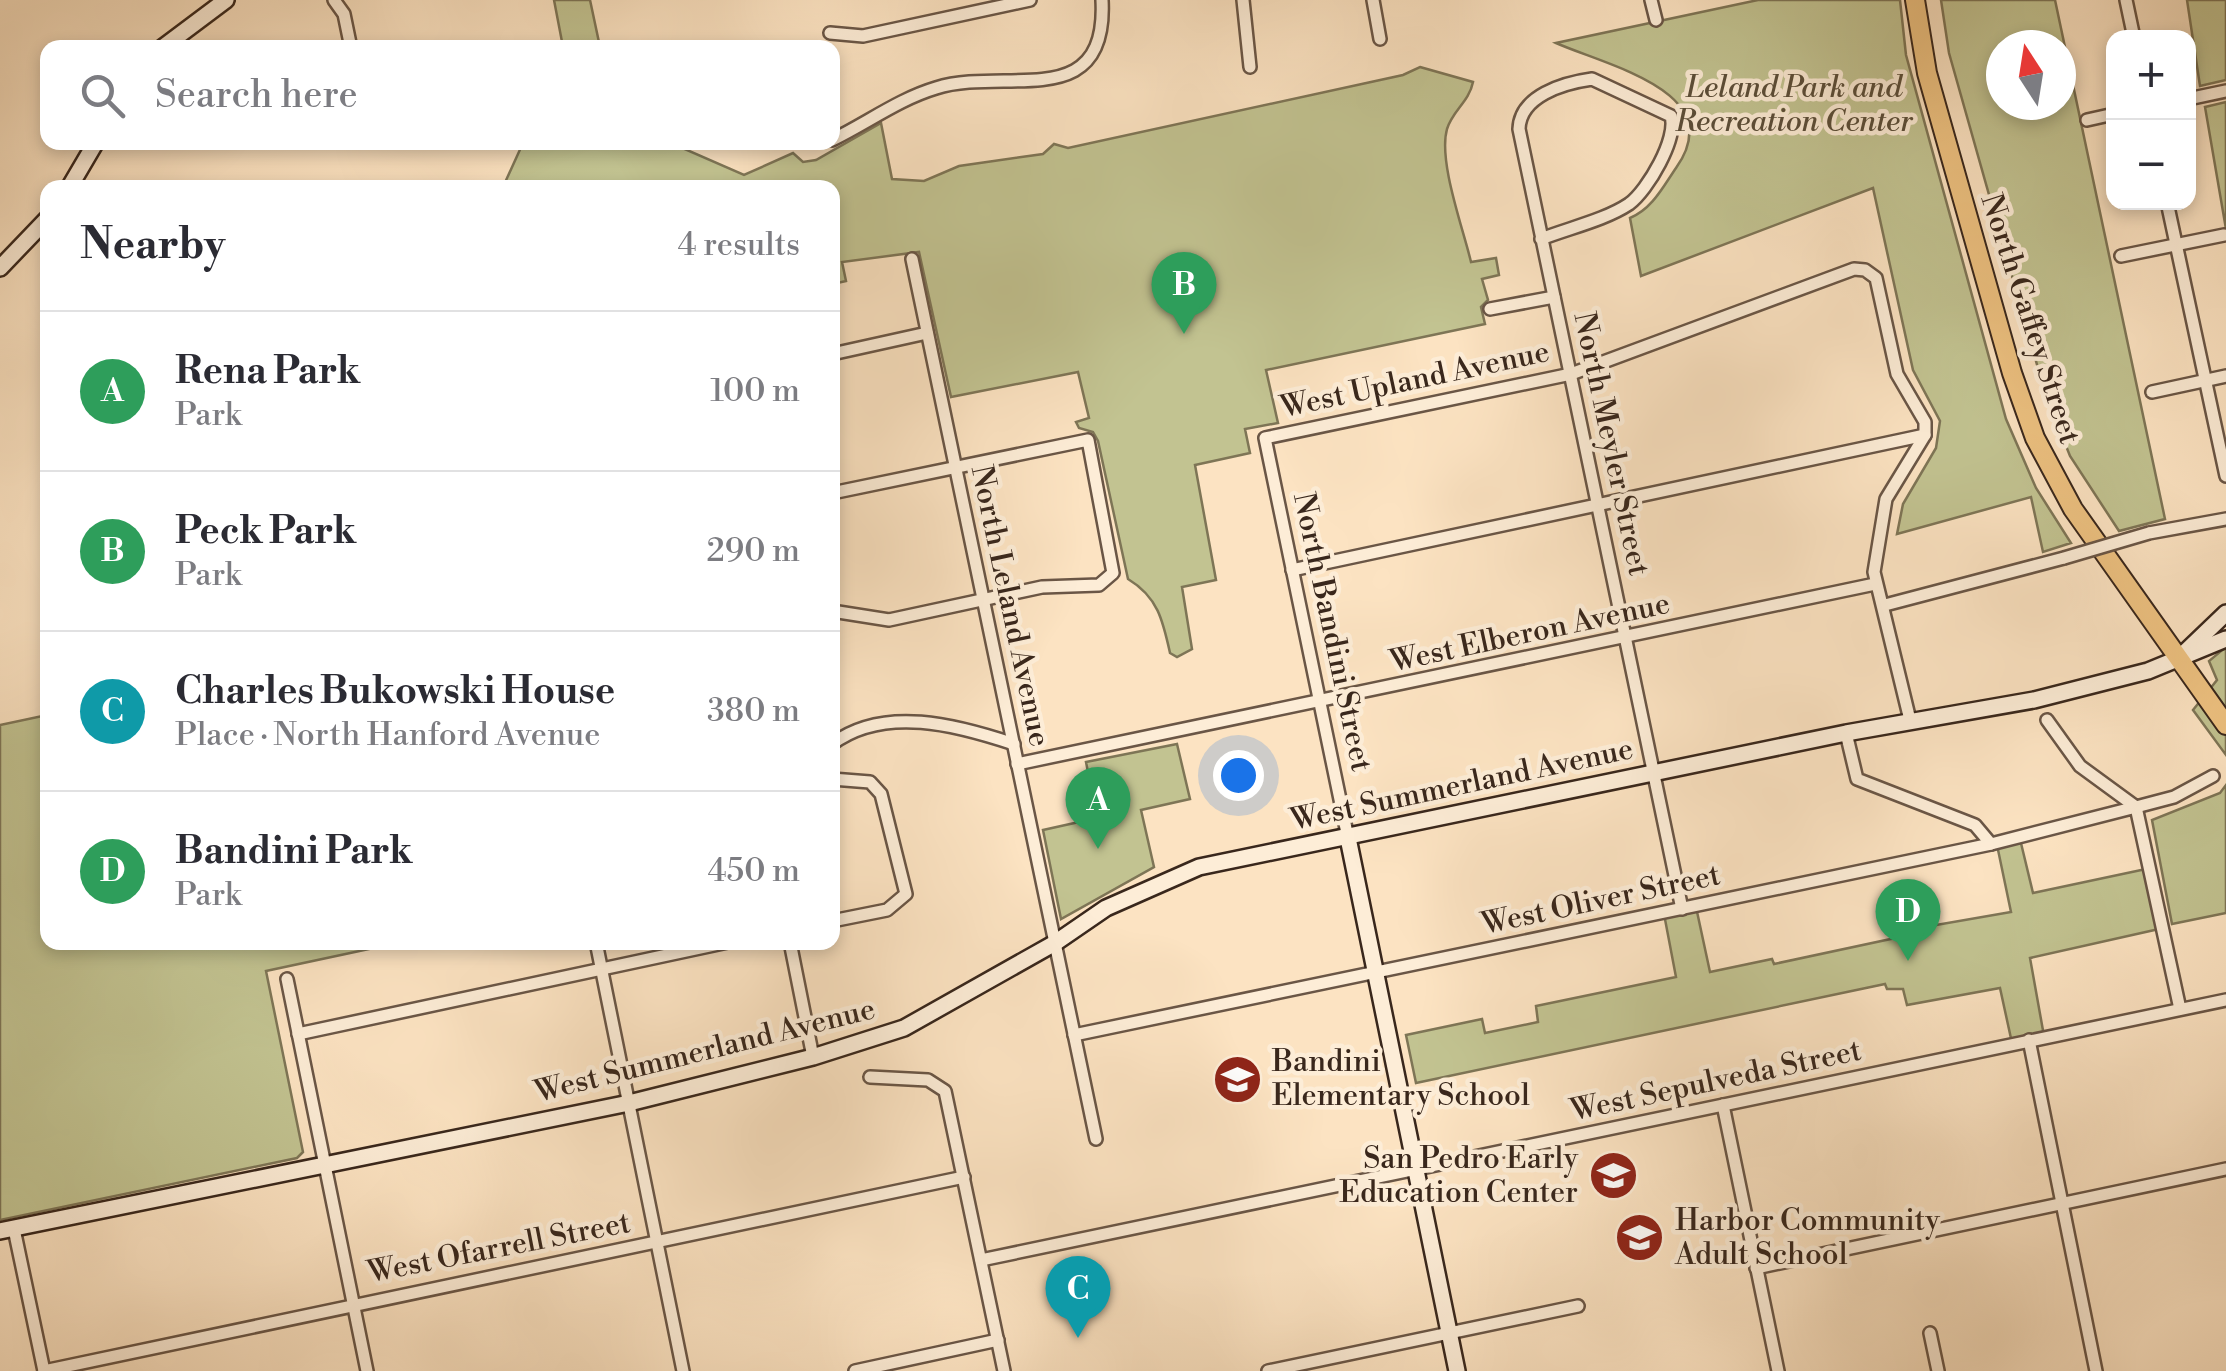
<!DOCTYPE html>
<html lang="en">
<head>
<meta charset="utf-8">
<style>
	body { margin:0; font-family:"Libre Bodoni",serif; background:#f2f2f3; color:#2b2b33 }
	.controls { position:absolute; right:30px; top:30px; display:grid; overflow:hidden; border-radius:20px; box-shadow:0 5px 15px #0003 }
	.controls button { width:90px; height:90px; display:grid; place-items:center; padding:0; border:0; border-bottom:2px solid #e1e1e2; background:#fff; color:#2b2b33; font:50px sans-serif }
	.compass { position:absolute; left:1986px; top:30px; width:90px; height:90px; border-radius:50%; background:#fff; box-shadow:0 5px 15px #0003; rotate:348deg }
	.you { position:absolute; left:1238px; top:775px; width:35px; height:35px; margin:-25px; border:8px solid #fff; border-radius:50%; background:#1a73e8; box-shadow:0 0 0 15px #1a73e833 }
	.badge { display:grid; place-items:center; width:65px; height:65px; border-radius:50%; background:#ea580c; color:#fff; font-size:32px; font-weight:700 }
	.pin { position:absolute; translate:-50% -82px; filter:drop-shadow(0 2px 5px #0008) }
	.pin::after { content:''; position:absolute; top:52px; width:35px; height:30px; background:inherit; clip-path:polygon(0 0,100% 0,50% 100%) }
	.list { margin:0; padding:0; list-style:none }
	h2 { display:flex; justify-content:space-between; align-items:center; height:130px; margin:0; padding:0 40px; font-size:42px }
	h2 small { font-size:32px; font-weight:400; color:#7c7c81 }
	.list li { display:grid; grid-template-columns:65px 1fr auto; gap:30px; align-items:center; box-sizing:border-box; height:160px; padding:0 40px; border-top:2px solid #e1e1e2 }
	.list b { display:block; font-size:38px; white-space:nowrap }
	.list p { margin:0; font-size:32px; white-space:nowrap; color:#7c7c81 }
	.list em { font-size:32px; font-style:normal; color:#7c7c81 }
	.icon { flex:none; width:55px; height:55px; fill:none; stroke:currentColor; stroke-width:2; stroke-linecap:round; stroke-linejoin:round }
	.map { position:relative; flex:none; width:2226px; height:1371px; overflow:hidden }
	.search { position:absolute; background:#fff; box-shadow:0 5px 15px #0003; left:40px; top:40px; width:800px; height:110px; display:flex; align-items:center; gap:25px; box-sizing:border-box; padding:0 35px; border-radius:20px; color:#7c7c81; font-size:38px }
	.panel { position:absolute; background:#fff; box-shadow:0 5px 15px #0003; left:40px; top:180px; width:800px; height:770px; border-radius:20px }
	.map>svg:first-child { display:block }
	.green { fill:#c2c391; stroke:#7e7556; stroke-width:2.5; fill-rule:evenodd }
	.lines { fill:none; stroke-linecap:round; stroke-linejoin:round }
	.street-casing { stroke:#6a5646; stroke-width:16 }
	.secondary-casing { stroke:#39271c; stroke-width:20 }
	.primary-casing { stroke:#39271c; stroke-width:22 }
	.street { stroke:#fdedd7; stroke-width:11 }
	.secondary { stroke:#fdedd7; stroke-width:15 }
	.primary { stroke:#eec281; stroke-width:18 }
	.street-bridge-casing { stroke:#6a5646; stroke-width:16; stroke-linecap:butt }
	.street-bridge { stroke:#fdedd7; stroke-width:11 }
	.labels { text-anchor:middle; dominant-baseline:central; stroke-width:9; stroke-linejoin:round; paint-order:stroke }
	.park-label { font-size:30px; font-style:italic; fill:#5b4e39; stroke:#fdedd7 }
	.street-label { font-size:30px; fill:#39271c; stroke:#fdedd7 }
	.poi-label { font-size:30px; fill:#39271c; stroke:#fdedd7; text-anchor:start }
</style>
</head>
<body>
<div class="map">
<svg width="2226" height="1371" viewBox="0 0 2226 1371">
	<rect width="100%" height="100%" fill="#fce3c2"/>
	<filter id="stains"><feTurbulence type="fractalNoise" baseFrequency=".002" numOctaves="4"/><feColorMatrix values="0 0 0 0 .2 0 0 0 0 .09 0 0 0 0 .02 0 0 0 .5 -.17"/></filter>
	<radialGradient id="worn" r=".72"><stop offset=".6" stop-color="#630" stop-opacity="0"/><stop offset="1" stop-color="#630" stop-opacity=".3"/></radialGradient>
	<g class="green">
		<polygon points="554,0 590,0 600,47 563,47"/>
		<path d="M 1758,0 L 1900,0 L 1906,55 L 2006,419 L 2036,488 L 2071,543 L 2043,552 L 2031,497 L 1897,534 L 1903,504 L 1936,448 L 1940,421 L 1913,370 L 1873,188 L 1641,276 L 1630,218 C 1652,209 1663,187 1676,168 C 1730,92 1608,66 1556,43 Z"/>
		<path d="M 1941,0 L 2055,0 L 2165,519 L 2119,531 L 2070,456 L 2045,393 L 1949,53 ZM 2001,45 L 2061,45 L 2061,105 L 2001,105 Z"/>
		<polygon points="2187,0 2226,0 2226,80 2200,86"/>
		<path d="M 1420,67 L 1473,82 C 1469,102 1453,110 1447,129 C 1438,161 1463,228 1471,262 L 1496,258 L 1499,275 L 1482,279 L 1488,300 L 1481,307 L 1485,324 L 1266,370 L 1278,423 L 1245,429 L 1250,453 L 1195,465 L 1216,580 L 1182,587 L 1192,649 L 1177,657 L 1170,653 C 1163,621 1158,597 1128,579 L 1098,441 L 1093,432 L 1079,428 L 1076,422 L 1089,418 L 1078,372 L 951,397 L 919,252 L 842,262 L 846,281 L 833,284 L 832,188 L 503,187 L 523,143 L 671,143 L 744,175 L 793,153 L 803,162 L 816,160 L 881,123 L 892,179 L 924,181 L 959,166 L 1043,154 L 1054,144 L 1068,148 L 1403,75 Z"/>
		<polygon points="2226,102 2226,229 2205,107"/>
		<polygon points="2226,647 2226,755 2193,710 2217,680 2209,661"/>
		<polygon points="47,715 48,942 397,943 266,971 303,1152 297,1158 0,1220 0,725"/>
		<polygon points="1177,744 1190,799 1141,810 1154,867 1061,919 1043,830 1097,818 1086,762"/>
		<polygon points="2226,785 2226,913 2172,924 2152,820 2220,793"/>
		<polygon points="2020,839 2033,893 2146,869 2159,929 2030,958 2044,1036 2012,1043 2000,988 1907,1005 1903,989 1887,989 1885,984 1416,1083 1406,1035 1482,1019 1485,1033 1538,1022 1536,1006 1676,977 1664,914 1696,907 1710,972 1772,959 1774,964 1914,934 1913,929 2011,912 1997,845"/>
	</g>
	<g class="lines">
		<defs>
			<g id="street">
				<polyline points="334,0 344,14 351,48"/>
				<polyline points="1243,0 1250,67"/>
				<polyline points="1373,0 1380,39"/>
				<polyline points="1651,0 1656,20"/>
				<polyline points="2126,0 2134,38"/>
				<polyline points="830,33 863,36 1030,0"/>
				<polyline points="2188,99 2226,91"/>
				<polyline points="2087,120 2114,114"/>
				<path d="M 832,140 C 867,123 899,99 936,88 C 1005,66 1108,115 1102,0"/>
				<polyline points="2167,202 2226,476"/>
				<path d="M 1541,239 C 1569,228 1605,220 1629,204 C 1648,190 1678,138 1671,116 L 1592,79 C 1563,83 1520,96 1519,129 C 1573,389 1628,649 1682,909"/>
				<polyline points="2121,256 2224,235"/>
				<polyline points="912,259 1096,1139"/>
				<polyline points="1490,309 1554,297"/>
				<polyline points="832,354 927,333"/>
				<polyline points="2152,392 2226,376"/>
				<polyline points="832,493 1088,440 1113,573 1099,585 1042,587 889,620 832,611"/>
				<polyline points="2149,533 2226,519"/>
				<polyline points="1292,570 1925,435"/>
				<polyline points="1885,605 2064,558"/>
				<polyline points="2047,720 2080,766 2136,807 2174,797 2213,776"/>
				<polyline points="1846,733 1857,779 1975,825 1991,844"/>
				<path d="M 832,744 C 884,705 957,725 1014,744"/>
				<polyline points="1017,764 1875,584"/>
				<polyline points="832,779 870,782 881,794 906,894 887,910 832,921"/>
				<polyline points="1348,838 1265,438 1571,374 1854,269 1865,270 1876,278 1897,374 1925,422 1925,435 1886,499 1874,572 1910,720"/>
				<polyline points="596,942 683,1371"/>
				<polyline points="790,942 813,1057"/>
				<polyline points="287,979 367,1371"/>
				<polyline points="298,1034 728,942"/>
				<polyline points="1074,1035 1991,844 2136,807 2180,1009"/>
				<polyline points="2029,1040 2096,1371"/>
				<polyline points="870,1077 928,1080 945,1091 1004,1371"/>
				<polyline points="1723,1105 1778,1371"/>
				<polyline points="14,1229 44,1371"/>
				<polyline points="981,1260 2226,1000"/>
				<polyline points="1756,1268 2226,1169"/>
				<polyline points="1930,1333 1938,1371"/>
				<polyline points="44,1371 964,1177"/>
				<polyline points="855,1371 998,1340"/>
				<polyline points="1268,1371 1578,1306"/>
			</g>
			<g id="secondary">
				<polyline points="162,48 226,0"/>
				<polyline points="69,188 96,142"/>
				<polyline points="0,268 48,218"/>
				<polyline points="2179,658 2226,613"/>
				<polyline points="1348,838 1457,1371"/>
				<polyline points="0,1231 629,1103 813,1057 904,1028 1055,943 1106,908 1199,867 1846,733 2034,700 2148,671 2226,639"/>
			</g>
			<polyline id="primary" points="1915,0 1927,73 2012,373 2035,438 2073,509 2226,725"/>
		</defs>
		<use href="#street" class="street-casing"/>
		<use href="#secondary" class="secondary-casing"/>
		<use href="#primary" class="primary-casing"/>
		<use href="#street" class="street"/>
		<use href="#secondary" class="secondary"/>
		<use href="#primary" class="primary"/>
		<defs>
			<polyline id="street-bridge" points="2064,558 2149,533"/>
		</defs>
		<use href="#street-bridge" class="street-bridge-casing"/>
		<use href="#street-bridge" class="street-bridge"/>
	</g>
	<defs>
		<symbol id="school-disc" viewBox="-11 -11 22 22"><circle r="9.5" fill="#8f2418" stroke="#fdedd7"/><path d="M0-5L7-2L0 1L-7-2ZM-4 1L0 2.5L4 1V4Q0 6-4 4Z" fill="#fff"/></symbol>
	</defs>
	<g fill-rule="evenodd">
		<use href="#school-disc" x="1210" y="1052" width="55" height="55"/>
		<use href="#school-disc" x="1586" y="1148" width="55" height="55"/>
		<use href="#school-disc" x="1612" y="1210" width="55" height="55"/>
	</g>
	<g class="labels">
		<g class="park-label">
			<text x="1794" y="88">Leland Park and<tspan x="1794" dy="34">Recreation Center</tspan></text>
		</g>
		<g class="street-label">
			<text transform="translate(2030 319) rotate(72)">North Gaffey Street</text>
			<text transform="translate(1415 380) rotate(-12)">West Upland Avenue</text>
			<text transform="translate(1611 444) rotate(78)">North Meyler Street</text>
			<text transform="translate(1010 606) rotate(78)">North Leland Avenue</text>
			<text transform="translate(1332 632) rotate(78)">North Bandini Street</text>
			<text transform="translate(1530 633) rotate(-12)">West Elberon Avenue</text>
			<text transform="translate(1462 785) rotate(-12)">West Summerland Avenue</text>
			<text transform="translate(1601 900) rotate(-12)">West Oliver Street</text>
			<text transform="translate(705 1051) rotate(-14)">West Summerland Avenue</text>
			<text transform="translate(1716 1081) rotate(-12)">West Sepulveda Street</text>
			<text transform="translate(499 1248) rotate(-11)">West Ofarrell Street</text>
		</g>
		<g class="poi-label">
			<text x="1272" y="1062">Bandini<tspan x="1272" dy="34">Elementary School</tspan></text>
			<text x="1578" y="1159" text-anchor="end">San Pedro Early<tspan x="1578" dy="34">Education Center</tspan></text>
			<text x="1675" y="1221">Harbor Community<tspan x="1675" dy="34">Adult School</tspan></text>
		</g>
	</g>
	<rect width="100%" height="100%" filter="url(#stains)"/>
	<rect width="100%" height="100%" fill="url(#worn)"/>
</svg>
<div class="controls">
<button>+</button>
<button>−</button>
</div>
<svg class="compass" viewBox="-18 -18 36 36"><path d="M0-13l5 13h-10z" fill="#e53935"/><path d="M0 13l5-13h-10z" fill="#7c7c81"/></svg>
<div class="you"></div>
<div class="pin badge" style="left:1098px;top:849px;background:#2e9e5b">A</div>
<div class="pin badge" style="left:1184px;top:334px;background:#2e9e5b">B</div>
<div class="pin badge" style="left:1078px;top:1338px;background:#0f9aa8">C</div>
<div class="pin badge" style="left:1908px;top:961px;background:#2e9e5b">D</div>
<div class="search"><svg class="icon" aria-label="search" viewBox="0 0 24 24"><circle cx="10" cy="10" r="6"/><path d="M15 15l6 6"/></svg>Search here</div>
<section class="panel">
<h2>Nearby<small>4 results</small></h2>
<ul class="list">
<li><span class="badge" style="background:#2e9e5b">A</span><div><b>Rena Park</b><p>Park</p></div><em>100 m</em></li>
<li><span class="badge" style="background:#2e9e5b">B</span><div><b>Peck Park</b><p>Park</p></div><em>290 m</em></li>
<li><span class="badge" style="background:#0f9aa8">C</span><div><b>Charles Bukowski House</b><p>Place · North Hanford Avenue</p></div><em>380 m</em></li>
<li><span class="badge" style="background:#2e9e5b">D</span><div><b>Bandini Park</b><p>Park</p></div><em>450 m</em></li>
</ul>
</section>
</div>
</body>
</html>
